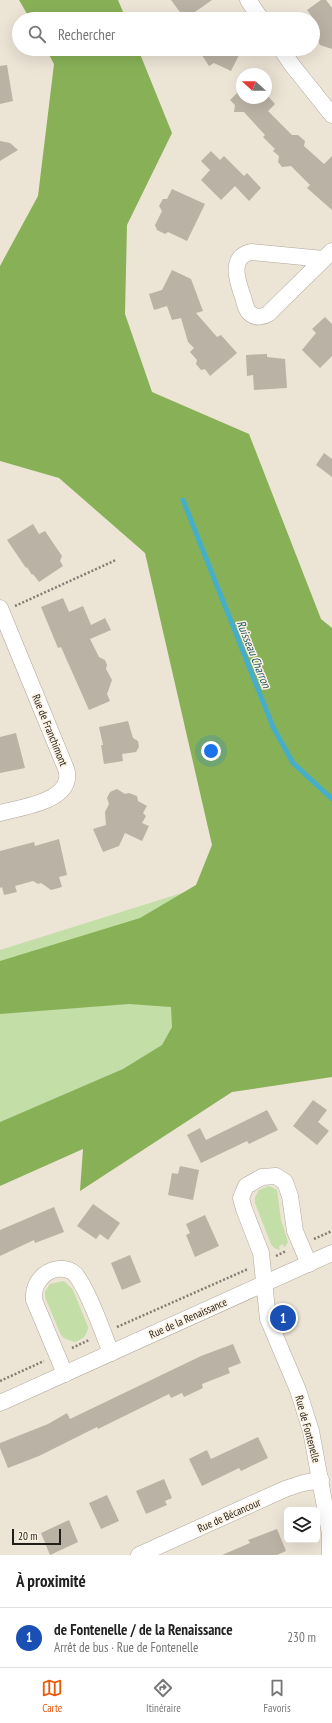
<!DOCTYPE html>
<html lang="fr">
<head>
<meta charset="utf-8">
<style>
	body { margin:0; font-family:"PT Sans Narrow",sans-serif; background:#f6f6f6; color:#222 }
	.controls { position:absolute; right:12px; bottom:12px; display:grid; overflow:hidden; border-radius:6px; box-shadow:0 4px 16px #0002 }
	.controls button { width:36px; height:36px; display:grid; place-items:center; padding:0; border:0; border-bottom:1px solid #e0e0e0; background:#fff; color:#222; font:20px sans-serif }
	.compass { position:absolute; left:236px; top:68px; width:36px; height:36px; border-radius:50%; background:#fff; box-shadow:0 4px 16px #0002; rotate:291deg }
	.scale { position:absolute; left:12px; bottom:10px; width:49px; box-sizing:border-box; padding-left:4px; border:2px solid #221f1a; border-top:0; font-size:11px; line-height:14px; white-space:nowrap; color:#221f1a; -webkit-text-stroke:3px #faf1e2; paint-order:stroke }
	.you { position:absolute; left:211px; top:751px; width:14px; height:14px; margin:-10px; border:3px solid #fff; border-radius:50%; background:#1a73e8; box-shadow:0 0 0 6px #1a73e833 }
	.badge { display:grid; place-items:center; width:26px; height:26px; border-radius:50%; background:#ea580c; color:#fff; font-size:13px; font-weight:700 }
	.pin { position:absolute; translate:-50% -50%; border:2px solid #fff; box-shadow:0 1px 4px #0006 }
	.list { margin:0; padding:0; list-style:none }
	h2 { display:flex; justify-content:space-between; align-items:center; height:52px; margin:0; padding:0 16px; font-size:17px }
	h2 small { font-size:13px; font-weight:400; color:#767676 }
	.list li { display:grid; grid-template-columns:26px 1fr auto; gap:12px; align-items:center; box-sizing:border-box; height:60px; padding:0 16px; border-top:1px solid #e0e0e0 }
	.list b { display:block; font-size:15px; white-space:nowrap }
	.list p { margin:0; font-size:13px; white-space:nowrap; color:#767676 }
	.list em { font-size:13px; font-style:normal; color:#767676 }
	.icon { flex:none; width:22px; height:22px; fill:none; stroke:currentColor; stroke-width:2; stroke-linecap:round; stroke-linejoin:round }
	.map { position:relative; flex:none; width:332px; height:1555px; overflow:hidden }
	.search { position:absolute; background:#fff; box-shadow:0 4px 16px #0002; left:12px; right:12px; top:12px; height:44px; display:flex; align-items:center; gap:10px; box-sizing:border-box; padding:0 14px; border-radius:22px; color:#767676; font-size:15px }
	.sheet { height:112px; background:#fff }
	nav { display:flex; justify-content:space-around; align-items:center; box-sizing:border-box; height:56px; border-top:1px solid #e0e0e0; background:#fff; font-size:11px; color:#767676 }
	nav a { display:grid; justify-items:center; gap:2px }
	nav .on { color:#ea580c }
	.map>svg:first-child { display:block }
	.green { fill:#c3dea7 }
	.forest { fill:#88b157 }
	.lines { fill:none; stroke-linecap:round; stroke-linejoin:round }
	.stream { stroke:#46aec9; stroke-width:5 }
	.building { fill:#bab2a4 }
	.minor-casing { stroke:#afa799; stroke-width:17 }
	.path { stroke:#827c73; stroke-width:2.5; stroke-dasharray:2 2; stroke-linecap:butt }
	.minor { stroke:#fff; stroke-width:16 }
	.labels { text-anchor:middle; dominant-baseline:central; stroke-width:3; stroke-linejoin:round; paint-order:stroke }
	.street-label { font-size:11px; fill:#221f1a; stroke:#faf1e2 }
	.water-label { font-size:12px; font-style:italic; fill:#245d6c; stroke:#faf1e2 }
</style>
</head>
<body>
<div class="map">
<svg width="332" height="1555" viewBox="0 0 332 1555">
	<rect width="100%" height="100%" fill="#ece4d5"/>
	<g class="green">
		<polygon points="196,885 332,981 0,1122 0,950 185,892"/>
		<polygon points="269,1186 277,1190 281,1220 288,1242 284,1248 283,1244 279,1246 280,1250 274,1248 271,1244 255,1203 255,1197 259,1190"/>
		<path d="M 64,1281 L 73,1290 L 88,1327 C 87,1336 82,1340 74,1342 L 64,1338 L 61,1335 L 45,1297 L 45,1292 L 50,1284 Z"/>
	</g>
	<g class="forest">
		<polygon points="19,0 118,0 126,19 30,19"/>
		<polygon points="46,49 138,49 172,133 127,225 125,314 152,392 249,434 321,619 332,628 332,1077 232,1092 80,1191 83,1149 0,1186 0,1122 123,1069 162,1045 172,1027 171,1007 129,1004 0,1014 0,961 140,918 196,885 212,845 145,553 59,478 0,461 0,266 38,196 54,64"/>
	</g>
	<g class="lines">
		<polyline class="stream" points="183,500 273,727 293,763 332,799"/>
	</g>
	<g class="building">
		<polygon points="171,0 212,0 185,19"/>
		<polygon points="321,0 326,0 332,8 332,49 320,45 316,38 317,30 313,24 313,18 307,10"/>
		<polygon points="198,49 228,49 239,55 231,71 214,63 209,66"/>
		<polygon points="7,65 13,101 0,104 0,66"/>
		<polygon points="242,88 242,98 266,98 266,94 275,104 268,111 292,135 298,135 305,141 304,146 324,164 332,156 332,210 307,188 310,185 291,166 282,167 278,162 279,156 273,151 275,149 263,137 265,135 244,112 234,112 235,105 230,100"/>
		<polygon points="0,141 10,143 18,150 0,161"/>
		<polygon points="211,151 220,160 224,156 244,176 247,173 261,188 249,201 235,186 221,200 201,180 210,170 201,161"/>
		<polygon points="172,189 205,204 187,241 168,232 165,234 157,230 155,225 162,211 159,206 163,199 167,199"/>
		<polygon points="172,270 191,279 203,311 196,313 217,337 221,335 237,353 210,376 205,369 201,370 196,364 197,360 190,352 194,348 188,342 181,318 172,320 167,306 154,310 149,294 162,290"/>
		<polygon points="325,317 332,324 332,356 320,368 302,350 316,333 312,329"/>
		<polygon points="267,354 267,357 285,359 287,388 254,390 253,375 247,376 246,355"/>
		<polygon points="324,453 332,459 332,477 316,465"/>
		<polygon points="33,524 39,534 45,531 62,556 60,561 63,566 39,582 33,574 32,575 27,567 26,568 7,540"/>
		<polygon points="63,598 69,612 83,606 91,625 105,618 111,630 90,639 99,657 105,660 107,665 106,669 112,680 107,694 110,701 89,710 61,647 58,648 41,607"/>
		<polygon points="128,721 133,738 138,741 139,747 136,752 122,754 123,761 104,764 101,745 103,745 99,727"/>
		<polygon points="16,733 25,768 0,773 0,737"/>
		<polygon points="117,789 125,794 129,793 137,796 138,801 147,806 143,813 146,816 142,823 149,826 142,841 125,833 119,846 103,852 93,829 106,825 105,812 109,804 107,798 110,792"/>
		<polygon points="59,839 67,875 59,877 62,887 51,890 41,883 38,884 33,881 15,886 17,892 4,895 2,887 0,888 0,851 34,842 35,846"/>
		<polygon points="313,1100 327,1110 318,1122 329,1131 317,1145 293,1126"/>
		<polygon points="267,1110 278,1130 249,1144 247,1141 201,1163 187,1135 200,1128 206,1140"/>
		<polygon points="180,1166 199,1170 193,1200 168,1195 172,1173 178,1174"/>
		<polygon points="93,1204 120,1223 108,1240 100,1234 96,1239 77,1226"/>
		<polygon points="54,1207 64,1232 35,1243 34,1240 0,1256 0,1230"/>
		<polygon points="205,1215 219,1246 195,1257 186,1235 190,1233 186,1224"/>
		<polygon points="130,1255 141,1282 122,1290 111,1263"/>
		<polygon points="233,1344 241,1363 228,1368 230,1373 202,1384 203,1388 184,1397 182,1393 171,1398 169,1394 98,1429 97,1427 39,1456 8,1468 0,1448 0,1443 48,1424 67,1413 70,1419 201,1356"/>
		<polygon points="258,1437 268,1458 241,1471 239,1468 202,1486 189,1459 207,1450 211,1459"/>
		<polygon points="164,1479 172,1498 165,1501 167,1505 146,1514 136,1491"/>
		<polygon points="107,1495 119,1521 101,1529 89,1503"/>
		<polygon points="69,1520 78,1542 50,1555 41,1533"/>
		<polygon points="277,1529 286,1551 277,1555 222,1555 250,1543 248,1540"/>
	</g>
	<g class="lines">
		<defs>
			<g id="minor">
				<polyline points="248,0 261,19"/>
				<polyline points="281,49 292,65 332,115"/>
				<path d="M 324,259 L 251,252 C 228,257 238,283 243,297 C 245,303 246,311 251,314 C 256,318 263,317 268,314 L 332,251"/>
				<path d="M 0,608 L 64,764 C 66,768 68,774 67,779 C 64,802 19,808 0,813"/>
				<polyline points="309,1264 295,1231 290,1196 285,1182 276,1176 262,1177 246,1186 241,1198 244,1209 261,1253 268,1319 298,1390 311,1431 330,1534 330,1555"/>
				<path d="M 65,1374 L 34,1300 C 33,1290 36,1282 44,1275 C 52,1268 66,1266 75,1274 C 87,1287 104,1335 111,1353"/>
				<polyline points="0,1403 332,1253"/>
				<polyline points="139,1555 285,1489 303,1483 321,1480"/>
			</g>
		</defs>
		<use href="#minor" class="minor-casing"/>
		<g class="path">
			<polyline points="15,606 116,560"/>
			<polyline points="314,1239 332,1231"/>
			<polyline points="276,1256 286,1251"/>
			<polyline points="117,1327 248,1269"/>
			<polyline points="72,1348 89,1340"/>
			<polyline points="0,1381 44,1361"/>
		</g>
		<use href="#minor" class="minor"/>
	</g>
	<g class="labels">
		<g class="street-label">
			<text transform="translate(50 730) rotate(68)">Rue de Franchimont</text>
			<text transform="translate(188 1318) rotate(-24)">Rue de la Renaissance</text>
			<text transform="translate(308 1429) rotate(75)">Rue de Fontenelle</text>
			<text transform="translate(229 1515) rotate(-24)">Rue de Bécancour</text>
		</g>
		<g class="water-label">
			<text transform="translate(254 654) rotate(68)">Ruisseau Charron</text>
		</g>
	</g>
</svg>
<div class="controls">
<button><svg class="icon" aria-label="layers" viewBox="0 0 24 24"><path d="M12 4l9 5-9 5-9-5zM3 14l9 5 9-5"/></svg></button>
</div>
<svg class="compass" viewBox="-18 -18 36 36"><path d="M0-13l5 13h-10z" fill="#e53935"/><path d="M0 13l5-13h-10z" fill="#767676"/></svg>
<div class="scale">20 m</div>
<div class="you"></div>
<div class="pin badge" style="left:283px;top:1318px;background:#1a4fb4">1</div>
<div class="search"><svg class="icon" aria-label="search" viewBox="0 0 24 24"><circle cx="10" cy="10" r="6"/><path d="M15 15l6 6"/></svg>Rechercher</div>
</div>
<section class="sheet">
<h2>À proximité<small></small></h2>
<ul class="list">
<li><span class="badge" style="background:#1a4fb4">1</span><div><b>de Fontenelle / de la Renaissance</b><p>Arrêt de bus · Rue de Fontenelle</p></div><em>230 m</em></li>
</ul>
</section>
<nav>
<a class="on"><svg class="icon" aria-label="map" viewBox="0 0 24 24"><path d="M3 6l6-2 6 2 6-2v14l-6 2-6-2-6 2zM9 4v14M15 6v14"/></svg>Carte</a>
<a><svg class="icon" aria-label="directions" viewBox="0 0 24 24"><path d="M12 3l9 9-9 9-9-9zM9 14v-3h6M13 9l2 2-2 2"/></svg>Itinéraire</a>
<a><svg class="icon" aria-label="saved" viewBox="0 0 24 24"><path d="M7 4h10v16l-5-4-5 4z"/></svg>Favoris</a>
</nav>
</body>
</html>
